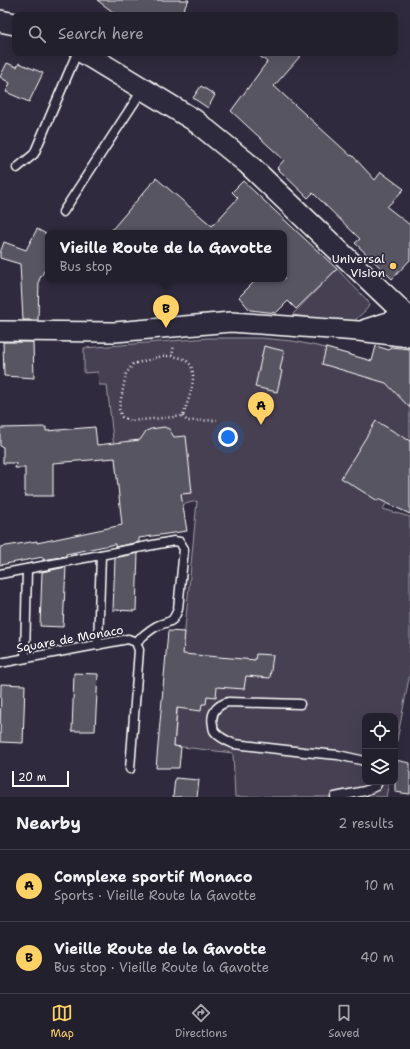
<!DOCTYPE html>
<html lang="en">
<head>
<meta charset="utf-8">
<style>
	body { margin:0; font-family:"Shantell Sans",sans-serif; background:#2f2d3a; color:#f1f3f6 }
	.controls { position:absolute; right:12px; bottom:12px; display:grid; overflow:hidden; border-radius:8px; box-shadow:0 4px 16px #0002 }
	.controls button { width:36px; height:36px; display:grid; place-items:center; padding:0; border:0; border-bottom:1px solid #403e4a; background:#23202e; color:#f1f3f6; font:20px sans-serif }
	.scale { position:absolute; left:12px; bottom:10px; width:57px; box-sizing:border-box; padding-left:4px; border:2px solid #fff; border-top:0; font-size:11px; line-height:14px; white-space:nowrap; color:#fff; -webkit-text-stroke:3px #2f2a3d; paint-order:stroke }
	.you { position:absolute; left:228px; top:437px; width:14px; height:14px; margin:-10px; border:3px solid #fff; border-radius:50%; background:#1a73e8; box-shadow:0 0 0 6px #1a73e833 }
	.badge { display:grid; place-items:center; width:26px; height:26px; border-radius:50%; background:#ffd166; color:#111; font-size:13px; font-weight:700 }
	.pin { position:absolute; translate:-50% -33px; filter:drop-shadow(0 1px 2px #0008) }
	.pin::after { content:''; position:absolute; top:21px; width:14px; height:12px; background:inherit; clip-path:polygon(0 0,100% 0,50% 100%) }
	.popup { position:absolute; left:45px; top:230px; width:242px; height:52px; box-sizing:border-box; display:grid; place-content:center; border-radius:8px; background:#23202e; filter:drop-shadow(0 1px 3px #0005); font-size:13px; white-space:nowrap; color:#a3a3aa }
	.popup b { font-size:15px; color:#f1f3f6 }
	.popup::after { content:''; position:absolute; left:50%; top:100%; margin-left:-8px; border:8px solid transparent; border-top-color:#23202e }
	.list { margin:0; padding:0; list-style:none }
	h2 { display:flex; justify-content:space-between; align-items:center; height:52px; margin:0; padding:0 16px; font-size:17px }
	h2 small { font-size:13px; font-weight:400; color:#a3a3aa }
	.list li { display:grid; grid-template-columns:26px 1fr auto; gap:12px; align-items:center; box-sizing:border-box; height:72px; padding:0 16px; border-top:1px solid #403e4a }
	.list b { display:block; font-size:15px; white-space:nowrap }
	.list p { margin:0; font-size:13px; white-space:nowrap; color:#a3a3aa }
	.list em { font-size:13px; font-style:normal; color:#a3a3aa }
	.icon { flex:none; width:22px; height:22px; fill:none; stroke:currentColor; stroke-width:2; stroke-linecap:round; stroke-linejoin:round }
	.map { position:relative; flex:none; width:410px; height:797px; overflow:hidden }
	.search { position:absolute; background:#23202e; box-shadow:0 4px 16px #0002; left:12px; right:12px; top:12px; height:44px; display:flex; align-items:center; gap:10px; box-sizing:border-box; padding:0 14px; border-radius:8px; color:#a3a3aa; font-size:15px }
	.sheet { height:196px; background:#23202e }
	nav { display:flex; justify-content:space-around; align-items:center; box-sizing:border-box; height:56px; border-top:1px solid #403e4a; background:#23202e; font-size:11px; color:#a3a3aa }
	nav a { display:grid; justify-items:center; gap:2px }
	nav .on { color:#ffd166 }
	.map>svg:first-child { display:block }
	.green { fill:#464152; stroke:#a2a0a8 }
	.building { fill:#595564; stroke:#fff }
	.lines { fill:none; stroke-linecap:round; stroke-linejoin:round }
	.service-casing { stroke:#fff; stroke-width:11 }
	.tertiary-casing { stroke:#fff; stroke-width:22 }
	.secondary-casing { stroke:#fff; stroke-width:24 }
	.path { stroke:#fff; stroke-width:2.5; stroke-dasharray:1 3; stroke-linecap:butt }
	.service { stroke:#2f2a3d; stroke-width:8 }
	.tertiary { stroke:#2f2a3d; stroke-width:19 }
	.secondary { stroke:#2f2a3d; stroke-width:21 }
	.poi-dot { fill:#ffd166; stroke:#2f2a3d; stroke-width:1.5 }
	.labels { text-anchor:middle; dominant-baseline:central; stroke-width:3.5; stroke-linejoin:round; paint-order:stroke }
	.poi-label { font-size:12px; fill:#fff; stroke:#2f2a3d; text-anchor:end }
	.street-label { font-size:12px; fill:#fff; stroke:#2f2a3d }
</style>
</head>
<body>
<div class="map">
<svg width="410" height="797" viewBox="0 0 410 797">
	<rect width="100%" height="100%" fill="#2f2a3d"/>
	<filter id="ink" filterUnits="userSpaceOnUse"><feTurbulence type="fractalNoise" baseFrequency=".025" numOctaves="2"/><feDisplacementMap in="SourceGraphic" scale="8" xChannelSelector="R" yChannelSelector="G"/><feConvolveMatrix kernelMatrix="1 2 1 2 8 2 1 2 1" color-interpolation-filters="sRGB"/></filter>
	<g filter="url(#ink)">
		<g class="green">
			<path d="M 337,269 L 368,301 L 369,305 C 365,314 358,315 353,323 L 292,315 Z"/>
			<polygon points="208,338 260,338 293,341 326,348 391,367 410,386 410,464 383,509 410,517 410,677 409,678 395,751 395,716 365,716 365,782 389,782 386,797 235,797 233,753 174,746 197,501 122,519 107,385 99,385 98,372 84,373 84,348"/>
		</g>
		<g class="building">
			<polygon points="97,0 189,0 180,15 117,15"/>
			<polygon points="256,53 303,53 274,86 351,156 352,155 375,180 381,172 404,189 387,207 410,225 410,260 392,279 355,243 360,239 313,193 308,198 277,168 284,160 231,111 267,62"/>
			<polygon points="7,63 17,67 19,63 43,73 29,102 6,92 10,83 0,77"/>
			<polygon points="201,86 215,95 208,108 193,98"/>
			<polygon points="156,178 212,226 238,198 232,192 243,181 337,269 296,309 288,301 276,313 250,310 239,297 257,279 284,279 284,233 109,233"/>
			<polygon points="37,229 48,235 48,264 39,280 38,320 23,320 20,264 0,258 0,253 4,242 26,250"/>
			<polygon points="3,342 33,342 34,378 4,376"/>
			<polygon points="264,346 284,351 280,370 282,371 277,392 255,387"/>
			<polygon points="376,346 389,350 390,347 410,349 410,408 386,383 322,364 326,348 372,361"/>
			<polygon points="376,421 410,441 410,514 378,499 378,501 341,478"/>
			<polygon points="46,427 46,431 95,427 97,445 140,440 146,431 151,429 164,427 169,429 174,437 186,436 192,493 181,494 187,531 139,538 139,542 115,547 115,544 66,554 66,556 43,560 43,557 0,565 0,547 37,541 37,543 122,525 115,458 53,463 53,496 25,496 25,468 15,468 16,463 3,463 3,447 0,446 0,428"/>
			<polygon points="138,553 136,611 113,610 115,558"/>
			<polygon points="66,567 63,627 40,626 42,572"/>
			<polygon points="168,631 185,632 183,654 255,660 256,654 273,655 270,678 246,676 244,689 217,687 216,697 207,696 206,704 202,704 201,711 177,708 174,746 181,747 179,768 156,768"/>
			<polygon points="74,673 98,674 95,731 72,731"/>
			<polygon points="1,684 25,685 23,743 0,742"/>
			<polygon points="395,760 410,763 410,794 395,792"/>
			<polygon points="175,778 199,780 197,797 173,797"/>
		</g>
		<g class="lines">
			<defs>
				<g id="service">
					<polyline points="17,168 34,154 77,53"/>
					<polyline points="63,212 143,89"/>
					<path d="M 0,574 L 174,541 L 180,542 L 184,549 L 178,609 C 172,625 170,620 157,626 C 149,630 142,637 136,642"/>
					<polyline points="98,645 101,555"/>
					<polyline points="25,658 27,569"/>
					<polyline points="0,663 128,639 136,642 139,650 130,769"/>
					<path d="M 300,704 L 228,702 C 217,705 210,713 213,725 C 213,727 213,730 215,732 C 219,737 227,741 234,744 L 304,752 L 338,755 L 365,761"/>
					<polyline points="335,797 365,791 376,786 378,782"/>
				</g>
				<g id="tertiary">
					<polyline points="366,329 407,316"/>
					<polyline points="0,331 115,332 231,322 358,331 410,337"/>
				</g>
				<g id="secondary">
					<polyline points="0,21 15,24"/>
					<polyline points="84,53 194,120 247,163 410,319"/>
				</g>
			</defs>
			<use href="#service" class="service-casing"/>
			<use href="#tertiary" class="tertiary-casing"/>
			<use href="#secondary" class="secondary-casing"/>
			<g class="path">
				<path d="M 172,356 L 163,356 L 133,364 L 126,374 L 119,409 L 122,417 L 131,421 L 183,416 C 187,402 201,372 187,361 C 184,358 177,357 172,356 L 174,345"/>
				<polyline points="183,416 187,421 217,420"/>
			</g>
			<use href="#service" class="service"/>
			<use href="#tertiary" class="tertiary"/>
			<use href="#secondary" class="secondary"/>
		</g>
	</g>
	<circle class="poi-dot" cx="393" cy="266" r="4"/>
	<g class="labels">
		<g class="poi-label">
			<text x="385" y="259">Universal<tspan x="385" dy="14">Vision</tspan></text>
		</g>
		<g class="street-label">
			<text transform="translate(70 639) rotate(-10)">Square de Monaco</text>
		</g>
	</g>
</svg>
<div class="controls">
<button><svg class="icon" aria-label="locate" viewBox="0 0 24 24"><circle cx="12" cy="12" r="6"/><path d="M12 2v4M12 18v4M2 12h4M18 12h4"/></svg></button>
<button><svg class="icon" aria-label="layers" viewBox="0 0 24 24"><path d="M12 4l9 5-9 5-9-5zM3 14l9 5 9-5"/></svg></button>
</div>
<div class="scale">20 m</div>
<div class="you"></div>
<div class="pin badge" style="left:261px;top:425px">A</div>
<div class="pin badge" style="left:166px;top:328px">B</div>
<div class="popup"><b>Vieille Route de la Gavotte</b>Bus stop</div>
<div class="search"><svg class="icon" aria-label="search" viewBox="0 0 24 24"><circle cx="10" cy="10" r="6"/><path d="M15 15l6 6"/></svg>Search here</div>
</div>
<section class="sheet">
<h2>Nearby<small>2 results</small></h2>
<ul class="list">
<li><span class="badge">A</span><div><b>Complexe sportif Monaco</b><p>Sports · Vieille Route la Gavotte</p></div><em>10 m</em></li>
<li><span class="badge">B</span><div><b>Vieille Route de la Gavotte</b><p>Bus stop · Vieille Route la Gavotte</p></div><em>40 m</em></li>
</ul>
</section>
<nav>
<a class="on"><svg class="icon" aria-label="map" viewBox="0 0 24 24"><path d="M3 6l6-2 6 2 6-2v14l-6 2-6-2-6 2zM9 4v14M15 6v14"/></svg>Map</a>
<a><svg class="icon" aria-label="directions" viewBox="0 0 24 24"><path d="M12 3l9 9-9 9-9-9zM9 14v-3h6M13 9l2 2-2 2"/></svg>Directions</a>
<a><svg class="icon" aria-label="saved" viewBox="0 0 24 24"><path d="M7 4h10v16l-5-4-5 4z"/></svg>Saved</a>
</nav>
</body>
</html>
